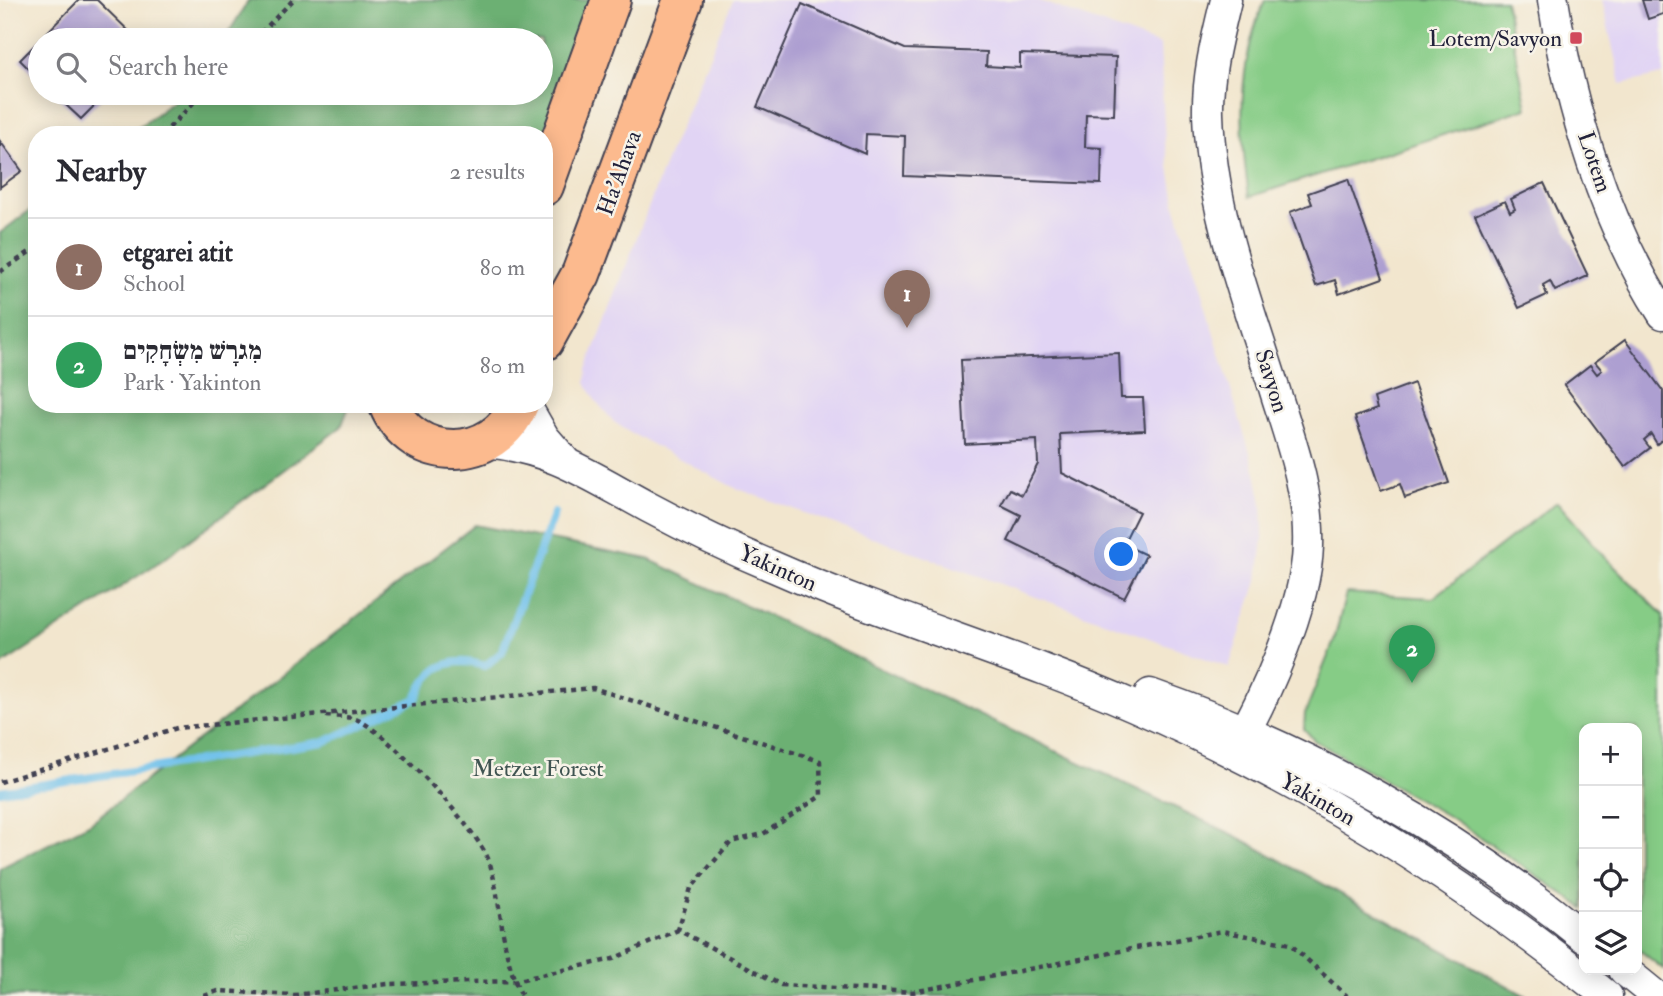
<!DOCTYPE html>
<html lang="en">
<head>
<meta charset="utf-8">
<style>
	body { margin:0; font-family:"IM FELL Double Pica","Frank Ruhl Libre",serif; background:#f2f2f3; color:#2b2b33 }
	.controls { position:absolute; right:21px; bottom:21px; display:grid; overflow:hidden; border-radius:14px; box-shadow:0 4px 18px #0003 }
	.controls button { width:63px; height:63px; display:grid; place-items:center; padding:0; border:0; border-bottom:2px solid #e1e1e2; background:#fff; color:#2b2b33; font:35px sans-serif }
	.you { position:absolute; left:1122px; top:555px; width:24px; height:24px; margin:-18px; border:5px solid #fff; border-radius:50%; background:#1a73e8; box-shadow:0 0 0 10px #1a73e833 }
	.badge { display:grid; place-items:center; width:46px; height:46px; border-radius:50%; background:#2563eb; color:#fff; font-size:23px; font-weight:700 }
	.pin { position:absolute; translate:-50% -58px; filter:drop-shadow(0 2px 4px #0008) }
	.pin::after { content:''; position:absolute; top:37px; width:24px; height:21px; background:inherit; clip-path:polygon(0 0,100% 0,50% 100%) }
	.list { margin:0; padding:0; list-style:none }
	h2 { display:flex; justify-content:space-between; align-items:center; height:91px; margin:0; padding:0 28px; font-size:30px }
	h2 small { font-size:23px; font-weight:400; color:#7c7c81 }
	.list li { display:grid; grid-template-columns:46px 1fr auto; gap:21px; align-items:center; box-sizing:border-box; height:98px; padding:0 28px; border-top:2px solid #e1e1e2 }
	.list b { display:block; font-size:26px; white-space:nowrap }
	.list p { margin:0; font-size:23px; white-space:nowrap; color:#7c7c81 }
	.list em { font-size:23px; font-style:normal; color:#7c7c81 }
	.icon { flex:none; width:38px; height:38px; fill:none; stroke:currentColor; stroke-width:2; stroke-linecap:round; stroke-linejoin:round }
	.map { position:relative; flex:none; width:1663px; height:996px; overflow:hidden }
	.search { position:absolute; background:#fff; box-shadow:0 4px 18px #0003; left:28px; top:28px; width:525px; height:77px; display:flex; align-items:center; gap:18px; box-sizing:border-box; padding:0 24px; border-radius:38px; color:#7c7c81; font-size:26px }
	.panel { position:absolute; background:#fff; box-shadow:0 4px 18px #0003; left:28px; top:126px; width:525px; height:287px; border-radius:28px }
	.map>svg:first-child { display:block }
	.built { fill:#e1d4f4 }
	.green { fill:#86cc86; stroke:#547760; stroke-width:2 }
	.forest { fill:#6cb073; stroke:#476957; stroke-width:2 }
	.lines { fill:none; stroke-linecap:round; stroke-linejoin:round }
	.stream { stroke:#70c1eb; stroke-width:8 }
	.building { fill:#ad9fd1 }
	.minor-casing { stroke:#413f51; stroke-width:33 }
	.major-casing { stroke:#413f51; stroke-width:42 }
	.path { stroke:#413f51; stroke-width:4.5; stroke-dasharray:5 5; stroke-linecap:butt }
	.minor { stroke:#fff; stroke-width:30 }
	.major { stroke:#fcba8e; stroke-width:38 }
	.poi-dot { fill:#d1495b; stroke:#f7f3e8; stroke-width:2.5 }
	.labels { text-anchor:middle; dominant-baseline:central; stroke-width:5; stroke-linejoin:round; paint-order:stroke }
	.poi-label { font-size:23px; fill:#22223b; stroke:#f7f3e8; text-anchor:end }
	.street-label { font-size:23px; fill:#22223b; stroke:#f7f3e8 }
	.park-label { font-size:23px; fill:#405552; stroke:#f7f3e8 }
</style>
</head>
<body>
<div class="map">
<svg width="1663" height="996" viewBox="0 0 1663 996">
	<rect width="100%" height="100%" fill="#f7f3e8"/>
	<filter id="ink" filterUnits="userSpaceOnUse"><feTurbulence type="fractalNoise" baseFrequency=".0143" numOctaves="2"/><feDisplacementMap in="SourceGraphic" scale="14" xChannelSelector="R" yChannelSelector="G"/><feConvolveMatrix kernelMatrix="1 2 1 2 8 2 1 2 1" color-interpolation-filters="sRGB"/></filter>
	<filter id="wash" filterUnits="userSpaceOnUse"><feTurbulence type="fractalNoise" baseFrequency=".00686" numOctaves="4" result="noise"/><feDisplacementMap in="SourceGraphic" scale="28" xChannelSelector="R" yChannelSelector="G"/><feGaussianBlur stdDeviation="1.57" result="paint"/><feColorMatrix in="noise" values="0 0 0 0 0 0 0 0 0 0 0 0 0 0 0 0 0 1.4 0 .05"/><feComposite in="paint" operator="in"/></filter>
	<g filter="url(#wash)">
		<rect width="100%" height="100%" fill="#f2e6ce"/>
		<g class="built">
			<polygon points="733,0 1037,0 1160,45 1165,143 1176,208 1256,473 1262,504 1263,539 1258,578 1229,667 733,487 629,432 614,422 595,400 586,383 587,369 666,161"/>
			<polygon points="1602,0 1663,0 1663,75 1621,84"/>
		</g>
		<g class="green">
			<path d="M 1265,0 L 1505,0 L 1527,108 L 1249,197 C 1239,130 1237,64 1265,0 Z"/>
			<polygon points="1557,502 1604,556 1663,615 1663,969 1637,948 1637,728 1584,728 1584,908 1453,819 1315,741 1304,729 1305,713 1334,641 1346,593 1433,598"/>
		</g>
		<g class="forest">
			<polygon points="249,0 592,0 544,135 129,135 184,93 541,93 541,40 224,40"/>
			<polygon points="37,205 37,404 350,404 341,427 167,557 0,666 0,233"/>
			<polygon points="475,525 648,559 1238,837 1526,996 0,996 0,868 89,824"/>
		</g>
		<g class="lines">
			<path class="stream" d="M 0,791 L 324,742 L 416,699 C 429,666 451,655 485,666 L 502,652 L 554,513"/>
		</g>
		<g id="blocks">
			<g class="building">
				<polygon points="79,0 97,0 138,40 40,40 40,80 20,60"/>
				<polygon points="1642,0 1663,0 1663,14 1648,19"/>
				<polygon points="802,4 905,49 987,52 986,66 1020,68 1020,54 1116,57 1114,115 1086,114 1085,147 1102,148 1101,184 904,176 905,136 866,134 865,154 757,107"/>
				<polygon points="53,93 107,93 81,119"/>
				<polygon points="0,141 22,171 0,187"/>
				<polygon points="1348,179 1383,278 1339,294 1335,280 1316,286 1290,212 1312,204 1308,193"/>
				<polygon points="1544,183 1588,276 1555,291 1550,281 1543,285 1547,295 1519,308 1475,215 1505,201 1510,212 1515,209 1511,199"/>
				<polygon points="1625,340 1663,391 1663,439 1657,444 1651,434 1644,440 1650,448 1625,467 1564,385 1590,365 1597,374 1602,370 1595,362"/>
				<polygon points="1119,353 1121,398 1143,398 1145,430 1060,434 1062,473 1139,512 1123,544 1146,555 1124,598 1008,541 1021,515 1001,505 1010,489 1022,495 1038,464 1037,440 965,444 961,360"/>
				<polygon points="1414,383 1449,483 1405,498 1400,484 1381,491 1355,417 1377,409 1374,398"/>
			</g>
		</g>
	</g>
	<g filter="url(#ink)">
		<use href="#blocks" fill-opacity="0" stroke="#413f51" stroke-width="2"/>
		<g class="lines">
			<defs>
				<g id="minor">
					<path d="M 1226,0 C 1217,38 1207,75 1208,114 C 1211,210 1247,301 1275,391 C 1291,442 1310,492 1308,546 C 1306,607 1264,700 1233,753"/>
					<path d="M 1553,0 C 1570,107 1604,222 1663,314"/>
					<polyline points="525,404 544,437 564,460"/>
					<path d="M 486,442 C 552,448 592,477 648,507 C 689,529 731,549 774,567 C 892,619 1016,654 1134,706 C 1304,781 1462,879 1607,996"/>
					<path d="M 1150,694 C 1307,749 1455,832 1584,937"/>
					<polyline points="1624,970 1656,996"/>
				</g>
				<g id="major">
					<polyline points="544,186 611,0"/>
					<polyline points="544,341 581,274 683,0"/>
					<path d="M 388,404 C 412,464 495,464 519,404"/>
				</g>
			</defs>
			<use href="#minor" class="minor-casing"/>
			<use href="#major" class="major-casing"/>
			<g class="path">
				<polyline points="254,40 293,0"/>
				<polyline points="162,135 203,93"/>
				<polyline points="0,272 37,247"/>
				<path d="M 326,716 C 336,717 349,716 358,720 C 388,733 478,830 489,861 C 503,904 500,956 522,996"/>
				<polyline points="0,782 177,728 593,688 820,761 821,796 763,834 731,842 691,888 678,930 781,985 913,992 1222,931 1290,944 1347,996"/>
				<polyline points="204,996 218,991 295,995 388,984 514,981 613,959 678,930"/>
			</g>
			<use href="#minor" class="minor"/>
			<use href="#major" class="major"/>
		</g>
	</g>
	<rect class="poi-dot" x="1569" y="31" width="14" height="14" rx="3.5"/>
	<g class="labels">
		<g class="poi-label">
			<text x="1562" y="38">Lotem/Savyon</text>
		</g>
		<g class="street-label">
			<text transform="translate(1595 162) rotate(71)">Lotem</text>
			<text transform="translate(619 173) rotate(-70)">Ha'Ahava</text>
			<text transform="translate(1272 381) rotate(73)">Savyon</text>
			<text transform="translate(778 568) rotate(24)">Yakinton</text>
			<text transform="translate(1318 799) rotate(30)">Yakinton</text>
		</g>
		<g class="park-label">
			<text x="538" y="768">Metzer Forest</text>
		</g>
	</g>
</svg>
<div class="controls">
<button>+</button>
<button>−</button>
<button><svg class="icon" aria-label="locate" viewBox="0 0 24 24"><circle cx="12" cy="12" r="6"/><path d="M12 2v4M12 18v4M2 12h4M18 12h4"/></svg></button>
<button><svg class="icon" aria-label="layers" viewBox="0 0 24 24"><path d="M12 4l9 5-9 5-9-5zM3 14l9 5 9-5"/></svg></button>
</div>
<div class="you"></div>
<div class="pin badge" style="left:907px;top:328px;background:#8d6e63">1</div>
<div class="pin badge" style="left:1412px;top:683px;background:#2e9e5b">2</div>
<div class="search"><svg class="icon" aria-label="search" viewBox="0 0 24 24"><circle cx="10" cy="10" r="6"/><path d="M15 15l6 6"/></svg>Search here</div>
<section class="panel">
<h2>Nearby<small>2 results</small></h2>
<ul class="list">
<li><span class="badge" style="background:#8d6e63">1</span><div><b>etgarei atit</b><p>School</p></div><em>80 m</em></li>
<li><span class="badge" style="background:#2e9e5b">2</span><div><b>מִגרָשׁ מִשְׂחָקִים</b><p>Park · Yakinton</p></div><em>80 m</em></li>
</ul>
</section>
</div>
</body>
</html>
